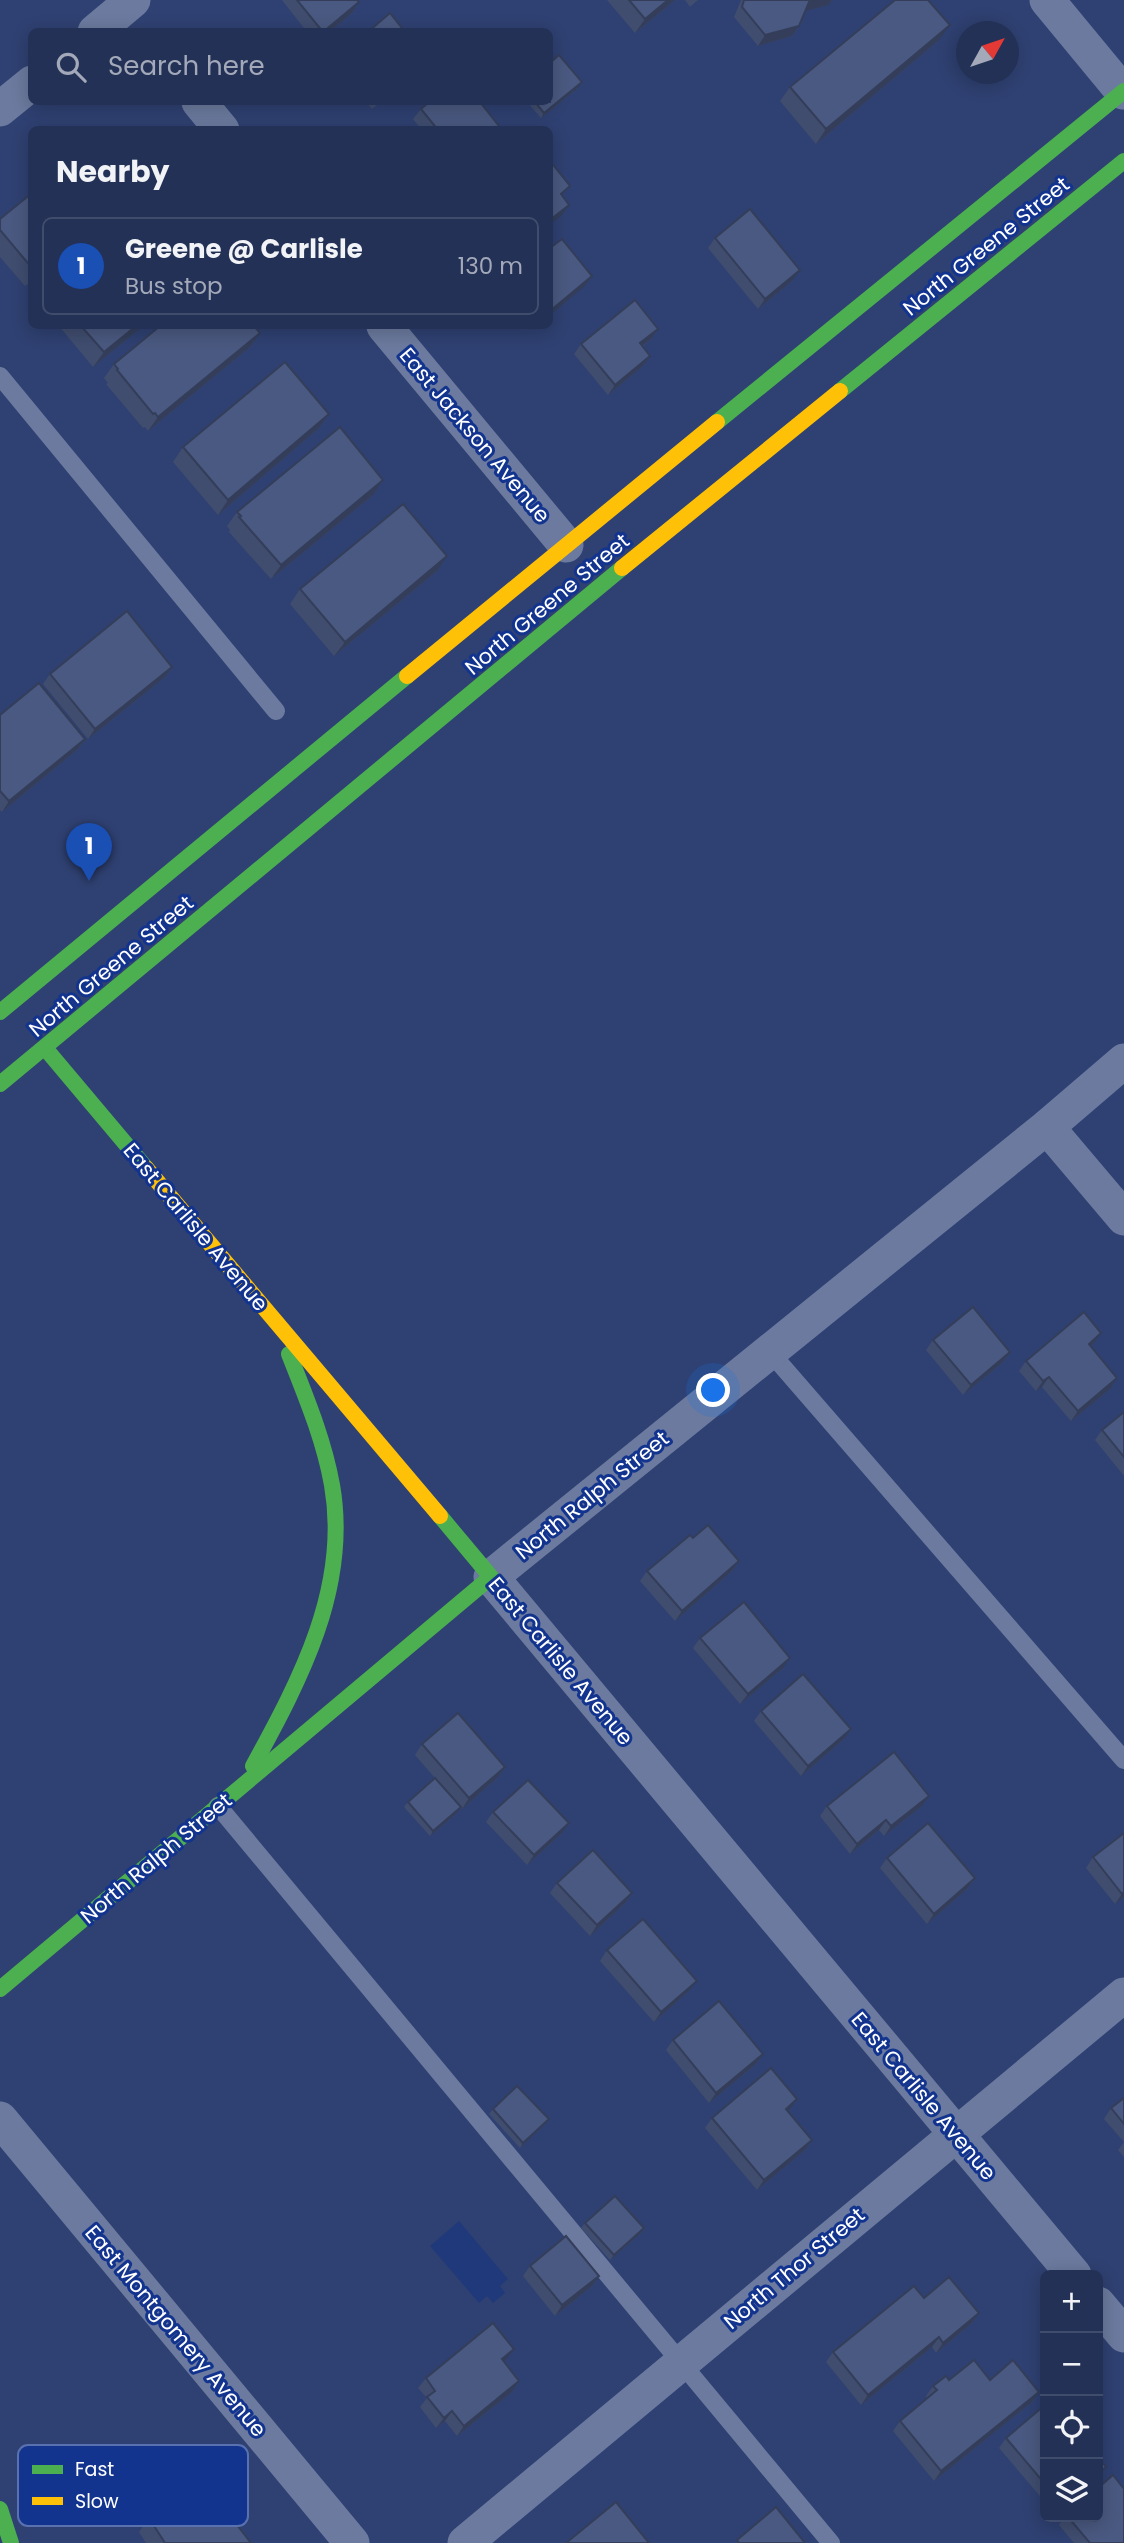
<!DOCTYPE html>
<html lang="en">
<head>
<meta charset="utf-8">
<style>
	body { margin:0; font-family:Poppins,sans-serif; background:#2f3d60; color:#f1f3f6 }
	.controls { position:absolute; right:21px; bottom:21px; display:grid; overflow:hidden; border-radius:10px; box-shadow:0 4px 18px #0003 }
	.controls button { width:63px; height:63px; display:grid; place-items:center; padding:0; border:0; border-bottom:2px solid #404c6c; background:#233156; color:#f1f3f6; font:35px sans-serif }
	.compass { position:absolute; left:956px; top:21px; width:63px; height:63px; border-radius:50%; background:#233156; box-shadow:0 4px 18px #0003; rotate:50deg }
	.you { position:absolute; left:714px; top:1391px; width:24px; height:24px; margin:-18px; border:5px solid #fff; border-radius:50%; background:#1a73e8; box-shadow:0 0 0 10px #1a73e833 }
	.badge { display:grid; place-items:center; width:46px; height:46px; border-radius:50%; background:#b6bcce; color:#fff; font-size:23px; font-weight:700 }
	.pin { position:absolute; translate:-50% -58px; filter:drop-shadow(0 2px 4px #0008) }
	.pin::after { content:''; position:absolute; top:37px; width:24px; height:21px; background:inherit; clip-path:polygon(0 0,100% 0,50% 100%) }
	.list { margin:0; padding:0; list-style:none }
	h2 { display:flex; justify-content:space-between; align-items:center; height:91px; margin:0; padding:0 28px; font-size:30px }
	h2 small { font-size:23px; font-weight:400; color:#a3a9b9 }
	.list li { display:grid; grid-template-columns:46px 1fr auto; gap:21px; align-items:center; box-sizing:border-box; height:98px; margin:0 14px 14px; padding:0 14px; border:2px solid #404c6c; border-radius:10px }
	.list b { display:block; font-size:26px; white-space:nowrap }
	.list p { margin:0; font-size:23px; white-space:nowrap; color:#a3a9b9 }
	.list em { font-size:23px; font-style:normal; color:#a3a9b9 }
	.icon { flex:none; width:38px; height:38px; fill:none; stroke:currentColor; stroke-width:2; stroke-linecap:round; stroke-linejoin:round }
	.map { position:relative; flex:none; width:1124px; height:2543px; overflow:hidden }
	.search { position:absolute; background:#233156; box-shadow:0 4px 18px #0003; left:28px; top:28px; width:525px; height:77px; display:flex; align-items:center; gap:18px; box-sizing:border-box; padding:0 24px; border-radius:10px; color:#a3a9b9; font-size:26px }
	.panel { position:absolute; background:#233156; box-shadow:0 4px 18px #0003; left:28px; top:126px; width:525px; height:203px; border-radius:10px }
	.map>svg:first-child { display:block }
	.water { fill:#20397b }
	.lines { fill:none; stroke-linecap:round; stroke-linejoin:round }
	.lane { stroke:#6b7a9e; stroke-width:18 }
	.street { stroke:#6b7a9e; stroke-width:35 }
	.fast { stroke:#4caf50; stroke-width:16 }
	.slow { stroke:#ffc107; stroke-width:16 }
	.wall { fill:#404d6f }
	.shaded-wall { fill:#343e5a }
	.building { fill:#4a5981; stroke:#343e5a; stroke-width:2 }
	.labels { text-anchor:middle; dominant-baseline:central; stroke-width:6; stroke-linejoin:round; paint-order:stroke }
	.street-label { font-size:21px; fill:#fff; stroke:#13348e }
	.key { fill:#13348e; stroke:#5a71b0; stroke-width:2 }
	.key-label { font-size:19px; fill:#fff }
</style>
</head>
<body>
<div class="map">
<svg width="1124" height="2543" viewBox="0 0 1124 2543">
	<rect width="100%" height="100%" fill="#2f4172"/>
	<polygon class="water" points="459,2221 508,2279 500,2286 505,2293 493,2303 487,2296 479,2303 430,2246"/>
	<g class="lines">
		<g class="lane">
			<polyline points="0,376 276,711"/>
			<polyline points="770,1352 1124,1760"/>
			<polyline points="218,1806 831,2543"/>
		</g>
		<g class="street">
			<polyline points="1047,0 1123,92"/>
			<polyline points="95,32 133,0"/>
			<polyline points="199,102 222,130"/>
			<polyline points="0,109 32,83"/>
			<polyline points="384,326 566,545"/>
			<polyline points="1047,1127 1124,1218"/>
			<polyline points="0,2119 352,2543"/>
			<polyline points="1074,2275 491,1577 1047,1127 1124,1061"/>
			<polyline points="1098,2304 1124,2335"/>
			<polyline points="465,2543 1124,1995"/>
		</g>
		<g class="fast">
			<polyline points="840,391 1124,161"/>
			<polyline points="717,422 1124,91"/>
			<polyline points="0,1012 407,676"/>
			<polyline points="45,1048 146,1168"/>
			<polyline points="0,1084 622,568"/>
			<path d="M 253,1766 C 300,1680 350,1587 332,1485 C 324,1440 306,1397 289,1354"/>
			<polyline points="0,1989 491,1577 440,1516"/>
			<polyline points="0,2509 11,2543"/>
		</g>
		<g class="slow">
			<polyline points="622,568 840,391"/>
			<polyline points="407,676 717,422"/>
			<polyline points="146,1168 440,1516"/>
		</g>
	</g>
	<g class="wall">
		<polygon points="282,0 357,0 359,2 352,13 329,32 307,32"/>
		<polygon points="607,0 675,0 635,33"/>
		<polygon points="685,0 698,0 690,7"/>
		<polygon points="741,0 832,0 828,5 805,11 799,26 792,36 758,46 734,17"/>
		<polygon points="939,40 816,144 780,101 790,87"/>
		<polygon points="578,88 541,118 527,102 550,102"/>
		<polygon points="366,102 381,102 372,109"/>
		<polygon points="421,109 502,130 422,130 413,119"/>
		<polygon points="32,193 32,286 30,287 27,284 25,286 0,257 0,219"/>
		<polygon points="715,238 793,280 758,309 708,248"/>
		<polygon points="59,326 143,326 93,367"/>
		<polygon points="658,329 651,339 643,346 650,356 643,366 608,395 574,354 581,344"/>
		<polygon points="260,333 250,347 148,431 145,427 143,428 106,384 108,383 104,378 114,364"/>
		<polygon points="329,414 319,428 218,515 173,462 183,447"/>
		<polygon points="373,495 271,579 229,532 230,530 227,526 237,512"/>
		<polygon points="437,571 334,656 290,604 300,589"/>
		<polygon points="172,667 165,677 88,739 43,684 50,674"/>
		<polygon points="0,715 85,739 78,749 2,812 0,810"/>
		<polygon points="933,1340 1010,1352 1003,1362 963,1395 926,1350"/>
		<polygon points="1094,1343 1091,1346 1110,1389 1071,1421 1042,1387 1036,1391 1019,1371 1026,1361"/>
		<polygon points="1124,1412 1124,1476 1095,1440 1102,1430"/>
		<polygon points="693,1538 739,1561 732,1571 675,1621 640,1581 647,1571"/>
		<polygon points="700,1638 783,1668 740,1704 693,1648"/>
		<polygon points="761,1711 844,1739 801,1776 754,1721"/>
		<polygon points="422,1744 505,1767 498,1777 462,1809 415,1755"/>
		<polygon points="408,1802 457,1813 430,1836 404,1807"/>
		<polygon points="827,1806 922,1806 884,1836 879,1830 850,1854 820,1816"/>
		<polygon points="493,1812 562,1833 527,1865 486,1822"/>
		<polygon points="1124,1833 1124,1897 1115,1904 1086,1868 1093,1857"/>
		<polygon points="887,1858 975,1878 968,1888 927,1924 880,1868"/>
		<polygon points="557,1883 632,1893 625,1903 590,1936 550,1893"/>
		<polygon points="607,1950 689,1991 654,2022 600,1961"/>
		<polygon points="673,2040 763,2054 756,2064 709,2103 666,2050"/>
		<polygon points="1124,2098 1124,2157 1118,2150 1124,2142 1104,2119 1111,2108"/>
		<polygon points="493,2109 549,2119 545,2124 520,2148 489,2114"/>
		<polygon points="790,2109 788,2111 812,2140 805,2150 757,2190 705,2128 712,2118"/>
		<polygon points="585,2223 644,2228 641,2233 610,2260 581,2228"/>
		<polygon points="530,2266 599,2276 592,2286 555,2316 523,2276"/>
		<polygon points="924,2298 979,2313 972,2323 936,2353 932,2347 861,2405 826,2362 833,2352"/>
		<polygon points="507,2359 504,2362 519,2381 512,2392 457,2436 445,2421 436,2428 420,2407 427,2398 418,2388 426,2378"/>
		<polygon points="949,2380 990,2380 1039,2392 1032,2402 934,2481 893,2431 900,2421 927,2398 926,2396 933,2386"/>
		<polygon points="1045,2405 1045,2502 999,2448 1006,2438"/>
		<polygon points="1064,2517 1098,2517 1124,2543 1074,2543 1059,2525"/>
		<polygon points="149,2518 251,2543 146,2543 139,2532"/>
	</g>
	<g class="shaded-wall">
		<polygon points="668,0 675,0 635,33 645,19"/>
		<polygon points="816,0 832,0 828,5 802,12 809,2"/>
		<polygon points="359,2 352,13 329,32 324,32"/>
		<polygon points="950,25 939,40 816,144 826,129"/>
		<polygon points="799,26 792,36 758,46 765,35"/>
		<polygon points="582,82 578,88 541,118 544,113"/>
		<polygon points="569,205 562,215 550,225 550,220"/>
		<polygon points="800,270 793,280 758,309 765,299"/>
		<polygon points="592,276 585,286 550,315 550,311"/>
		<polygon points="136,326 143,326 93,367 104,352"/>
		<polygon points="658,329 651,339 633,353 640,343"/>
		<polygon points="260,333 250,347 148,431 158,417"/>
		<polygon points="650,356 643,366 608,395 615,385"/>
		<polygon points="329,414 319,428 218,515 228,500"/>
		<polygon points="383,480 373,495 271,579 281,565"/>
		<polygon points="447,556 437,571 334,656 345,642"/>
		<polygon points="172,667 165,677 88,739 95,729"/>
		<polygon points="85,739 78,749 2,812 9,801"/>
		<polygon points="1101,1333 1094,1343 1082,1354 1089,1344"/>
		<polygon points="1010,1352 1003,1362 963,1395 971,1385"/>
		<polygon points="1049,1377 1042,1387 1036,1391 1043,1381"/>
		<polygon points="1117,1378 1110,1389 1071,1421 1078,1411"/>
		<polygon points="739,1561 732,1571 675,1621 682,1611"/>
		<polygon points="790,1658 783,1668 740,1704 748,1694"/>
		<polygon points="851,1729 844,1739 801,1776 808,1766"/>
		<polygon points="505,1767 498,1777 462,1809 469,1798"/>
		<polygon points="929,1796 922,1806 884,1836 891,1826"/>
		<polygon points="461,1807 457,1813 430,1836 433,1831"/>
		<polygon points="886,1820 879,1830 850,1854 857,1844"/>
		<polygon points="569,1823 562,1833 527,1865 534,1855"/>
		<polygon points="975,1878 968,1888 927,1924 934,1914"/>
		<polygon points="1124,1892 1124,1897 1115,1904 1122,1894"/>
		<polygon points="632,1893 625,1903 590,1936 597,1925"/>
		<polygon points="697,1981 689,1991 654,2022 661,2012"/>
		<polygon points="763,2054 756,2064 709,2103 716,2093"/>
		<polygon points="797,2099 790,2109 779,2119 786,2109"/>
		<polygon points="549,2119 545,2124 520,2148 523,2143"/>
		<polygon points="812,2140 805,2150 757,2190 764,2180"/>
		<polygon points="644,2228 641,2233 610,2260 614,2255"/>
		<polygon points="599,2276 592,2286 555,2316 562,2305"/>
		<polygon points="979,2313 972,2323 936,2353 943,2343"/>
		<polygon points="939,2337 932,2347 861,2405 868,2395"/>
		<polygon points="514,2349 507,2359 495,2370 502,2359"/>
		<polygon points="519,2381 512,2392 457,2436 464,2426"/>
		<polygon points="1039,2392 1032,2402 934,2481 941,2471"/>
		<polygon points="452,2411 445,2421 436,2428 444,2418"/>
	</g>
	<g class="building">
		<polygon points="297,0 357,0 359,2 323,32"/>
		<polygon points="629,0 668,0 645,19"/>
		<polygon points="744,0 816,0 809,2 799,26 765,35 742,7"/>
		<polygon points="895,0 928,0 950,25 826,129 790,87"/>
		<polygon points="390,13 405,32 368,32"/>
		<polygon points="559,55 582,82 544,113 535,102 550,102 550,63"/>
		<polygon points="429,102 480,102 502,130 438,130 421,109"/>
		<polygon points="550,161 570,186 561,194 569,205 550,220"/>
		<polygon points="32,193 32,268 0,230 0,219"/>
		<polygon points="750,209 800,270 765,299 715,238"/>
		<polygon points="562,239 592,276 550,311 550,248"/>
		<polygon points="635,300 658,329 640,343 650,356 615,385 581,344"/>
		<polygon points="81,326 136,326 104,352"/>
		<polygon points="160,326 254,326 260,333 158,417 155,413 153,414 117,370 118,369 114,364"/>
		<polygon points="285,362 329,414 228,500 183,447"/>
		<polygon points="340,427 383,480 281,565 239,517 241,516 237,512"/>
		<polygon points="403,504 447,556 345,642 300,589"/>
		<polygon points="127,611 172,667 95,729 50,674"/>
		<polygon points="39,683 85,739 9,801 0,791 0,715"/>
		<polygon points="973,1307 1010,1352 971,1385 933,1340"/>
		<polygon points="1084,1312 1101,1333 1089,1344 1117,1378 1078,1411 1049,1377 1043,1381 1026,1361"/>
		<polygon points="1124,1412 1124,1457 1102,1430"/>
		<polygon points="708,1525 739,1561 682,1611 647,1571 690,1535 693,1538"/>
		<polygon points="744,1602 790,1658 748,1694 700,1638"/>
		<polygon points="803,1674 851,1729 808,1766 761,1711"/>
		<polygon points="458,1713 505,1767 469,1798 422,1744"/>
		<polygon points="894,1752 929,1796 891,1826 886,1820 857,1844 827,1806"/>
		<polygon points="435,1778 461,1807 433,1831 408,1802"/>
		<polygon points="528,1780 569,1823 534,1855 493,1812"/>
		<polygon points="928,1823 975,1878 934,1914 887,1858"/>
		<polygon points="1124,1833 1124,1892 1122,1894 1093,1857"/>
		<polygon points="593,1850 632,1893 597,1925 557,1883"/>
		<polygon points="643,1919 697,1981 661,2012 607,1950"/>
		<polygon points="719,2001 763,2054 716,2093 673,2040"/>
		<polygon points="771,2068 797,2099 786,2109 812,2140 764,2180 712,2118"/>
		<polygon points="517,2086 549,2119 523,2143 493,2109"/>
		<polygon points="1124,2098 1124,2124 1111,2108"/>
		<polygon points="615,2196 644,2228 614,2255 585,2223"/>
		<polygon points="566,2236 599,2276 562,2305 530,2266"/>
		<polygon points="949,2277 979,2313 943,2343 939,2337 868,2395 833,2352 914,2286 924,2298"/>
		<polygon points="493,2323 514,2349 502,2359 519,2381 464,2426 452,2411 444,2418 427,2397 435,2391 426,2378"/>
		<polygon points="974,2360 990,2380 1013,2360 1039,2392 941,2471 900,2421 937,2390 933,2386 946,2376 949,2380"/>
		<polygon points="1045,2405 1045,2484 1006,2438"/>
		<polygon points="1098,2457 1106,2467 1098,2474"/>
		<polygon points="1113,2475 1124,2489 1124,2543 1090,2543 1068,2517 1098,2517 1098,2488"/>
		<polygon points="202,2480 251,2543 165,2543 149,2518"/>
		<polygon points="616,2502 649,2543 566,2543"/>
		<polygon points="776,2507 805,2543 739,2543 737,2540"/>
	</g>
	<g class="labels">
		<g class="street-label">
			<text transform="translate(986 246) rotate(-39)">North Greene Street</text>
			<text transform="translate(475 435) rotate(50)">East Jackson Avenue</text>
			<text transform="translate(547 604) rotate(-40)">North Greene Street</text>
			<text transform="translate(111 966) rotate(-40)">North Greene Street</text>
			<text transform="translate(196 1227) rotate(50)">East Carlisle Avenue</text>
			<text transform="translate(592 1495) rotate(-39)">North Ralph Street</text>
			<text transform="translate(561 1661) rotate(50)">East Carlisle Avenue</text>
			<text transform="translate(156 1858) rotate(-40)">North Ralph Street</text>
			<text transform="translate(924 2096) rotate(50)">East Carlisle Avenue</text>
			<text transform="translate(794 2268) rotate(-40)">North Thor Street</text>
			<text transform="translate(176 2331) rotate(50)">East Montgomery Avenue</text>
		</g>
	</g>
	<rect x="18" y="2445" width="230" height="81" rx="10" class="key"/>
	<rect x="32" y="2465" width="31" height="9" fill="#4caf50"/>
	<rect x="32" y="2497" width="31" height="8" fill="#ffc107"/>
	<g class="key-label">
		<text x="75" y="2476">Fast</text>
		<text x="75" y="2508">Slow</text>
	</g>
</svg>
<div class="controls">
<button>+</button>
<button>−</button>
<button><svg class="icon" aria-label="locate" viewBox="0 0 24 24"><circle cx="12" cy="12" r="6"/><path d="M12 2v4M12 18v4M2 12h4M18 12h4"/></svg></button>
<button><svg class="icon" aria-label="layers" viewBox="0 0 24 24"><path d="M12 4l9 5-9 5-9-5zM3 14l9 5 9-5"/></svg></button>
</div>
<svg class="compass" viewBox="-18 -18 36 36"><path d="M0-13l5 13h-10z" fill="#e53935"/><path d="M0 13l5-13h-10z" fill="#a3a9b9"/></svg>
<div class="you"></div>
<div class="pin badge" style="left:89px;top:881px;background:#1a4fb4">1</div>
<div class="search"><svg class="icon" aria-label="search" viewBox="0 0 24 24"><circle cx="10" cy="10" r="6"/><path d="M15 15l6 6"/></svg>Search here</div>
<section class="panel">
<h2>Nearby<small></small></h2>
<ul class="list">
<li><span class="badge" style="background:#1a4fb4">1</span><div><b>Greene @ Carlisle</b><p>Bus stop</p></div><em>130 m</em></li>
</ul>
</section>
</div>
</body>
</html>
